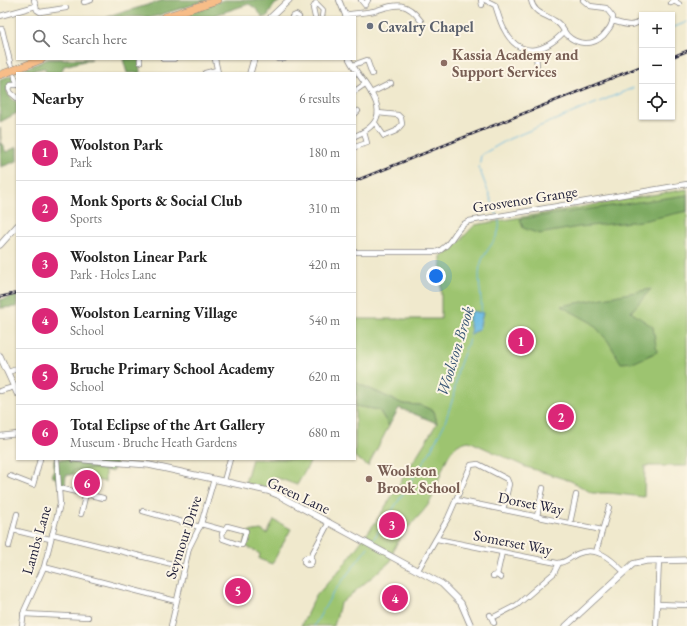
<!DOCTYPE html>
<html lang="en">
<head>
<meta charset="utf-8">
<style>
	body { margin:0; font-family:"EB Garamond",serif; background:#f6f6f6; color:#222 }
	.controls { position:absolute; right:12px; top:12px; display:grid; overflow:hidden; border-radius:0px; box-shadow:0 1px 3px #0004 }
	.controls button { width:36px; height:36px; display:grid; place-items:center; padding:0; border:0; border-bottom:1px solid #e0e0e0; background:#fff; color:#222; font:20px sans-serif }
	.you { position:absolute; left:436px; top:276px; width:14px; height:14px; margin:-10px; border:3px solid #fff; border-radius:50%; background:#1a73e8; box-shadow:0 0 0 6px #1a73e833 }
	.badge { display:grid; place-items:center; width:26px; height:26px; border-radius:50%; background:#db2777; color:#fff; font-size:13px; font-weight:700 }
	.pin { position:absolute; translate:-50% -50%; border:2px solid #fff; box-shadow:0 1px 4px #0006 }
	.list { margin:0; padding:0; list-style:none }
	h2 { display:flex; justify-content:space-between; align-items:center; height:52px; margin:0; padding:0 16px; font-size:17px }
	h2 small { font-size:13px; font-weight:400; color:#767676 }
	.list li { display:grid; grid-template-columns:26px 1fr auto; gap:12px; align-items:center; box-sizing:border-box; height:56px; padding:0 16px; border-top:1px solid #e0e0e0 }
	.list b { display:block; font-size:15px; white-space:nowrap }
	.list p { margin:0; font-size:13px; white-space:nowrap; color:#767676 }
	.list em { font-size:13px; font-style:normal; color:#767676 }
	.icon { flex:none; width:22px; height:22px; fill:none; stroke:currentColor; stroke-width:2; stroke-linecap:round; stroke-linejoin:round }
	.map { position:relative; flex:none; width:687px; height:626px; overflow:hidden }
	.search { position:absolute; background:#fff; box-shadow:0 1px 3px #0004; left:16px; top:16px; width:340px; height:44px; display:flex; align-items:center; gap:10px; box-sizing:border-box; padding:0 14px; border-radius:0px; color:#767676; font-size:15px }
	.panel { position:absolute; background:#fff; box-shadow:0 1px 3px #0004; left:16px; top:72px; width:340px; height:388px; border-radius:0px }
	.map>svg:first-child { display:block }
	.green { fill:#9dc46f; stroke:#607355 }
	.forest { fill:#7eaa62; stroke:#50664e }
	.water { fill:#68b9e3; stroke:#456e8f }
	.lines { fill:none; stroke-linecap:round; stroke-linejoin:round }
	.stream { stroke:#68b9e3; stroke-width:1 }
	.pedestrian-casing { stroke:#898684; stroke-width:5 }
	.minor-casing { stroke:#898684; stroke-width:6 }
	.tertiary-casing { stroke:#898684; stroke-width:7 }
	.primary-casing { stroke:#898684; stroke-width:8 }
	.pedestrian { stroke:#fff; stroke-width:3.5 }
	.minor { stroke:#fff; stroke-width:4.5 }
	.tertiary { stroke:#fff; stroke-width:5.5 }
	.primary { stroke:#f7bd88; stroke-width:7 }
	.rail-casing { stroke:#22223b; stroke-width:2.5 }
	.rail { stroke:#fcf5e5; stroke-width:1; stroke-dasharray:3; stroke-linecap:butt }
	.primary-bridge-casing { stroke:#898684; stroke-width:8; stroke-linecap:butt }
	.primary-bridge { stroke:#f7bd88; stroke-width:7 }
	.worship-dot { fill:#6b7280; stroke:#fcf5e5; stroke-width:1.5 }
	.education-dot { fill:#8d6e63; stroke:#fcf5e5; stroke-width:1.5 }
	.labels { text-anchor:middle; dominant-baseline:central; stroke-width:4; stroke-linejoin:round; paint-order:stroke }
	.worship-label { font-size:15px; font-weight:bold; fill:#5b616d; stroke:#fcf5e5; text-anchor:start }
	.education-label { font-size:15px; font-weight:bold; fill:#785e54; stroke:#fcf5e5; text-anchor:start }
	.street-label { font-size:15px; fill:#22223b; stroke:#fcf5e5 }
	.water-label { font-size:16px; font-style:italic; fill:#3a5776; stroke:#fcf5e5 }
</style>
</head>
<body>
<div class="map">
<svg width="687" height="626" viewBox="0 0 687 626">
	<rect width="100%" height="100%" fill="#fcf5e5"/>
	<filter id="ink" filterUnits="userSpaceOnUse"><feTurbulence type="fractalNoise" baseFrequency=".025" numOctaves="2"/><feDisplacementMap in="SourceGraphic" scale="8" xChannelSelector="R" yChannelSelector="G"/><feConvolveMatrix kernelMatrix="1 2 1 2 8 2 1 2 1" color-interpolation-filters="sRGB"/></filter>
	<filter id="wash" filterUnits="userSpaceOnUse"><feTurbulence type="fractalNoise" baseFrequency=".012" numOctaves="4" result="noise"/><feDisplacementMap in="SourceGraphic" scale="16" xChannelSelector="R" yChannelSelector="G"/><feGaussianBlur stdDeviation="0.9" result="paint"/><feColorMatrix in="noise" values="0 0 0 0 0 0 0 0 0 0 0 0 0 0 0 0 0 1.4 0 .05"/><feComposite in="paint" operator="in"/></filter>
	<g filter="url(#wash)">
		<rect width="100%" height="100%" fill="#f0e9cd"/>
		<g class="green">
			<path d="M 687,189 L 687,466 L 645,466 L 644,497 L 609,493 L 592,493 L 571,481 L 526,467 L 469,441 C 463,442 458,444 453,449 C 440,465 439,489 428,505 C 415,523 393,538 391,561 L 340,604 L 334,626 L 301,626 L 315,597 L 343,566 L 377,520 L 437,423 L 434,411 L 420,405 L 403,404 L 355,382 L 355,319 L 441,319 L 441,256 C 452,252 465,234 475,225 Z"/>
			<polygon points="355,406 379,410 389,426 368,466 355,457"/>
			<polygon points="252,459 312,459 297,485 275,477 271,489 245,483"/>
			<polygon points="70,461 105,465 105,482 63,472"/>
			<polygon points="274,520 291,529 272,564 259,559 260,554 244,545 248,532 261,530 267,534"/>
		</g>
		<g class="forest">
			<polygon points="164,0 209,0 153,17 107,17"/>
			<polygon points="224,0 282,0 274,5 267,17 261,17 262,16 255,8 249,4 215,15 212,17 168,17"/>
			<polygon points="48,59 92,59 64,66 61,73 46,73 45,68 20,73 19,71"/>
			<polygon points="123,59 139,59 140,73 127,73"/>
			<path d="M 13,75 L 15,81 L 7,86 C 6,94 10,98 17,102 L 17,113 L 0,122 L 0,79 Z"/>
			<polygon points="0,128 1,142 6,152 17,147 17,161 1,167"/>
			<polygon points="687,195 687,211 642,221 579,227 539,234 523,228 520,219"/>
			<polygon points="651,289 631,312 653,327 657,352 635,362 621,363 608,341 592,323 561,306"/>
			<polygon points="17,295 17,307 0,308 0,300"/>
			<polygon points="355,382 403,404 420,405 434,411 437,423 399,408 389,426 379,410 355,406 357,396 355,395"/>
			<path d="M 54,459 L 116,462 L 117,466 L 113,468 L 113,471 C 105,472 97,468 90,469 C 84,469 79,471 74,470 L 71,475 L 66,475 L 65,487 L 60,487 L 56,478 L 53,477 L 52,473 L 54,470 Z"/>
		</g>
		<polygon class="water" points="472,311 483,313 479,329 471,334 469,317"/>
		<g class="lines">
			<g class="stream">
				<polyline points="672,28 687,22"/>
				<polyline points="497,215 479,168 481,155 509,139 633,88"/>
				<path d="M 481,313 C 483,296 475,276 482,260 C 488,246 504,234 498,218"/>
				<polyline points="371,543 430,452 444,425 453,398 458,369 471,334"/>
				<polyline points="314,626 333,593 368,547"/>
			</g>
		</g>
	</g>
	<g filter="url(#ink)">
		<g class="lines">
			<defs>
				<polyline id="pedestrian" points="10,62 15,78"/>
				<g id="minor">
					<polyline points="34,0 37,10 40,12 66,8"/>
					<polyline points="339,0 346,17"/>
					<polyline points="361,0 365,5 368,0"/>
					<polyline points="481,0 482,5"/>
					<path d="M 485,0 L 495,5 C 498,13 500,22 504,29 C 519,59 544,53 564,32"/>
					<path d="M 531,0 C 534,14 545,14 555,21 C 561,24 563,30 567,35 C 577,45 593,46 603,36 C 608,30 613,25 613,17 L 606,8 L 590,6 L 583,0"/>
					<polyline points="674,1 679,4"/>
					<polyline points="84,2 91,0"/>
					<polyline points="671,3 676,0"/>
					<path d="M 345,15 C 354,13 365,13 374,11 C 397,4 406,0 421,21"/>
					<polyline points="0,16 36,6"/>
					<polyline points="292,17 296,15 299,17"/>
					<polyline points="315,17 313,8 316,3 323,10 322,17"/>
					<path d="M 612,21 C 623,24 634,29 641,19"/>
					<polyline points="0,29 2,29 10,62"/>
					<polyline points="536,50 537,68"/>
					<polyline points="163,59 174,59"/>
					<polyline points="215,59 218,73"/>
					<polyline points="278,59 284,59"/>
					<path d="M 349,59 C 364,88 402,116 355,136"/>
					<polyline points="140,62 140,59"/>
					<polyline points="353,65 367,60 372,74"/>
					<polyline points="205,73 217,70"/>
					<polyline points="15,78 17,82"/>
					<polyline points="17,85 11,85 9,89 11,93 17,98"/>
					<polyline points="355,91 365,84"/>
					<polyline points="371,93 391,83"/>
					<polyline points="355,114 358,111"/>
					<polyline points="375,123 384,136 396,131 402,124 401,118 398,115 378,113"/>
					<polyline points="355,147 367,143 364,132"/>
					<path d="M 355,252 L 436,252 C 452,247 454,227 469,221 L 687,184"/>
					<polyline points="8,372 17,369"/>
					<polyline points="0,391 14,387"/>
					<polyline points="0,436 17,434"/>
					<polyline points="10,476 33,485 40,459"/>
					<polyline points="224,481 230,459"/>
					<polyline points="59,488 103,498"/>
					<polyline points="456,500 602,530"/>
					<polyline points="143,511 200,527"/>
					<polyline points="81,514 86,493"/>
					<polyline points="537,516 543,488"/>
					<polyline points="570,523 576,495"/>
					<polyline points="201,524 223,530"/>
					<polygon points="227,526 246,531 242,545 240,545 223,539 222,534"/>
					<polyline points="13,530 50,539"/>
					<polyline points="52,534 184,567"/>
					<path d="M 437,539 L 557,563 C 566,563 569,558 577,554 C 596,545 611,559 623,571"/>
					<polyline points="9,546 17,514"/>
					<polyline points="596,552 609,507"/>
					<circle cx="308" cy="561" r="4"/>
					<polyline points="310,558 329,522"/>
					<polyline points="44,567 176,601"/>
					<polyline points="418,570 448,518 471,465 478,464 507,479 509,484 503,510"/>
					<polyline points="497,575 502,552"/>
					<polyline points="493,576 497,575 501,578"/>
					<polyline points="657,604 687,605"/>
					<polyline points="23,614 88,617"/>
					<polyline points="490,615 494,623"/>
					<polyline points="492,618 517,605 554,573 559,563"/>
					<polyline points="22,626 24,611 44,567 60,504 57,459"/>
					<polyline points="171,626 189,548 201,524 214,479"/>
					<polyline points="656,626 659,560"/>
				</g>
				<g id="tertiary">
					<polyline points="271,17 289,0"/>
					<polyline points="250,73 254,59"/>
					<polyline points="0,245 17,226"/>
					<polyline points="0,356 17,393"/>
					<polyline points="74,459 149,465 268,491 278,495 442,584 461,603 471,626"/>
					<polyline points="566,626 633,564 646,561 687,560"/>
				</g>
				<g id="primary">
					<polyline points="164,17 218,0"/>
					<polyline points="19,68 42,59"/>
					<polyline points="0,75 8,72"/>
				</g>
			</defs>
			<use href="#pedestrian" class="pedestrian-casing"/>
			<use href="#minor" class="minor-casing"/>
			<use href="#tertiary" class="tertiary-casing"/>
			<use href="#primary" class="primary-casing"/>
			<use href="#pedestrian" class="pedestrian"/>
			<use href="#minor" class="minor"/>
			<use href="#tertiary" class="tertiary"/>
			<use href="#primary" class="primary"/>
			<defs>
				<g id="rail">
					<polyline points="672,57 687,51"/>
					<polyline points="355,181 642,66"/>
					<polyline points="0,297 17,293"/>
				</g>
			</defs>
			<use href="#rail" class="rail-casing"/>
			<use href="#rail" class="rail"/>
			<defs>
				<polyline id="primary-bridge" points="8,72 19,68"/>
			</defs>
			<use href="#primary-bridge" class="primary-bridge-casing"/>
			<use href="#primary-bridge" class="primary-bridge"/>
		</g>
	</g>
	<circle class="worship-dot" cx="370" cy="26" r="4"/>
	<g class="education-dot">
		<circle cx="444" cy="63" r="4"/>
		<circle cx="369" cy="479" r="4"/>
	</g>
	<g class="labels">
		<g class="worship-label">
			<text x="378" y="26">Cavalry Chapel</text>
		</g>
		<g class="education-label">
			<text x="452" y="54">Kassia Academy and<tspan x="452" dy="17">Support Services</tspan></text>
			<text x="377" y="470">Woolston<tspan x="377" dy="17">Brook School</tspan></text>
		</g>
		<g class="street-label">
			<text transform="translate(525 199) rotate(-9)">Grosvenor Grange</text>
			<text transform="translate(299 495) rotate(25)">Green Lane</text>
			<text transform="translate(531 503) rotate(11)">Dorset Way</text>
			<text transform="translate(183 537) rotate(-72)">Seymour Drive</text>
			<text transform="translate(36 540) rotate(-74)">Lambs Lane</text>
			<text transform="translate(513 542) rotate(11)">Somerset Way</text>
		</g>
		<g class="water-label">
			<text transform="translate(455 351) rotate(-73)">Woolston Brook</text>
		</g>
	</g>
</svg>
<div class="controls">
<button>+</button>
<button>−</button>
<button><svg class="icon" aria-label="locate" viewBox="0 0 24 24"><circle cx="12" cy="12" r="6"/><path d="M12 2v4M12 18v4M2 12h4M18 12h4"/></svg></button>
</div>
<div class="you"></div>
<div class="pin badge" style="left:521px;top:341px">1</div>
<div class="pin badge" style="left:561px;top:417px">2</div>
<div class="pin badge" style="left:392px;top:525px">3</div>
<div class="pin badge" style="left:395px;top:598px">4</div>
<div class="pin badge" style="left:238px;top:591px">5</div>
<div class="pin badge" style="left:87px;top:483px">6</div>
<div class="search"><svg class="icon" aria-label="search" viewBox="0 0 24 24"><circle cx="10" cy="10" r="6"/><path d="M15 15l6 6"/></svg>Search here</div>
<section class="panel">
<h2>Nearby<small>6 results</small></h2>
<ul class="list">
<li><span class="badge">1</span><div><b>Woolston Park</b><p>Park</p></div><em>180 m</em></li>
<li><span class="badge">2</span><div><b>Monk Sports &amp; Social Club</b><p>Sports</p></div><em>310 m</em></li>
<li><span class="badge">3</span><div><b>Woolston Linear Park</b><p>Park · Holes Lane</p></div><em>420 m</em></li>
<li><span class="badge">4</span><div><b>Woolston Learning Village</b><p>School</p></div><em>540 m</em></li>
<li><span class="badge">5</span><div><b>Bruche Primary School Academy</b><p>School</p></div><em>620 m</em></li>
<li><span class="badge">6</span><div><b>Total Eclipse of the Art Gallery</b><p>Museum · Bruche Heath Gardens</p></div><em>680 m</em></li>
</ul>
</section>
</div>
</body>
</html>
